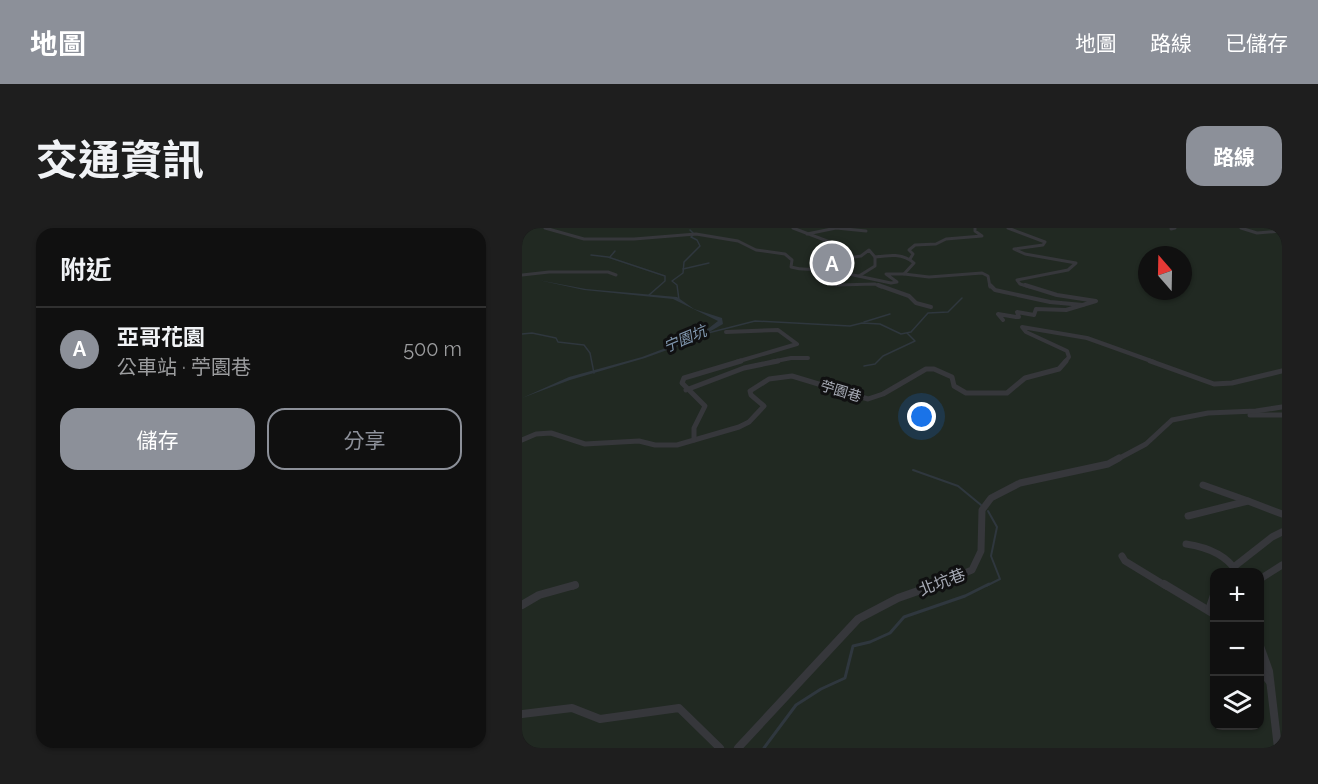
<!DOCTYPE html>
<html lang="zh-TW">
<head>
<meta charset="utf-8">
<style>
	body { margin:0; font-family:Raleway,"Noto Sans TC",sans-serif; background:#1e1e1e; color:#f1f3f6 }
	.controls { position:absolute; right:18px; bottom:18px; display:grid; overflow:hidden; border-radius:12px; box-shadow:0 2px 4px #0004 }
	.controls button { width:54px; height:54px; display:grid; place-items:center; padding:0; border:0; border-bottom:2px solid #303030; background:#101010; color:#f1f3f6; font:30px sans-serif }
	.compass { position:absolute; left:616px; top:18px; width:54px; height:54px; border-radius:50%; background:#101010; box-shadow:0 2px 4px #0004; rotate:340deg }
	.you { position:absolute; left:400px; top:189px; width:21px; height:21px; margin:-15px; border:4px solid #fff; border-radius:50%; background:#1a73e8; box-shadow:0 0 0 9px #1a73e833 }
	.badge { display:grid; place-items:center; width:39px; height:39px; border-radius:50%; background:#8c9099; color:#fff; font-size:20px; font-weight:700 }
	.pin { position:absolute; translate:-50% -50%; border:3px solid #fff; box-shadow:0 2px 6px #0006 }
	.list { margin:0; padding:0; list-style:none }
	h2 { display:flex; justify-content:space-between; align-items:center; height:78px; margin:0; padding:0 24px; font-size:26px }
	h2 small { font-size:20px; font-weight:400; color:#9c9d9f }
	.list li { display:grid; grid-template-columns:39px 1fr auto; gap:18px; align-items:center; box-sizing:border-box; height:84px; padding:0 24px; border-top:2px solid #303030 }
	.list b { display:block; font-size:22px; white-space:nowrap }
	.list p { margin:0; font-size:20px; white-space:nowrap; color:#9c9d9f }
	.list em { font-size:20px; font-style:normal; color:#9c9d9f }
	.actions { display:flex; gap:12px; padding:18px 24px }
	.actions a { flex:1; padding:14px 0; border:2px solid #8c9099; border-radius:18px; text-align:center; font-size:21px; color:#8c9099 }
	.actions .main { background:#8c9099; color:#fff }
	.icon { flex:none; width:33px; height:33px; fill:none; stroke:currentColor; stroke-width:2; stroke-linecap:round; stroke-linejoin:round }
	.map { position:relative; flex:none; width:760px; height:520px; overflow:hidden; border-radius:18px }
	header { display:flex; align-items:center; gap:36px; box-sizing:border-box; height:84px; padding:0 30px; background:#8c9099; color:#fff }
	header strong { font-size:28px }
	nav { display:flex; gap:33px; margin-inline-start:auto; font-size:21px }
	.intro { display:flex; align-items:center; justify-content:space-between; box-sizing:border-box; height:144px; padding:0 36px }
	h1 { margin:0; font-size:42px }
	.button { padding:15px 27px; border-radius:18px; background:#8c9099; color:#fff; font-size:21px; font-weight:700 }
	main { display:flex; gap:36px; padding:0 36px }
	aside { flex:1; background:#101010; border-radius:18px; box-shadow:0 2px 4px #0004 }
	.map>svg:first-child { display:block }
	.green { fill:#212922; fill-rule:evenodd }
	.water { fill:#2f373e }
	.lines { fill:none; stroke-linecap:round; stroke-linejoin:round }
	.stream-far2 { stroke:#2f373e; stroke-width:1.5 }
	.stream-far1 { stroke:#2f373e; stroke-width:2 }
	.stream { stroke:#2f373e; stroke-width:3 }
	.minor-far4 { stroke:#36373b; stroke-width:3 }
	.minor-far3 { stroke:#36373b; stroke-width:4 }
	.minor-far2 { stroke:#36373b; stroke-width:5 }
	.minor-far1 { stroke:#36373b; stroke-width:7 }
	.minor { stroke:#36373b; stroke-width:8 }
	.labels { text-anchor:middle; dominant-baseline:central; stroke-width:6; stroke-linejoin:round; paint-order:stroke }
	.far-street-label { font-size:14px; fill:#a7abb6; stroke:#101011 }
	.far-water-label { font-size:15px; font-style:italic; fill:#8097af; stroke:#101011 }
	.street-label { font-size:16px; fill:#a7abb6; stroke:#101011 }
</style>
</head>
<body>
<header>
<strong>地圖</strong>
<nav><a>地圖</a><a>路線</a><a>已儲存</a></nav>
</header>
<div class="intro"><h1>交通資訊</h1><a class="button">路線</a></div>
<main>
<aside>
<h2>附近<small></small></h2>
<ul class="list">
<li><span class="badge">A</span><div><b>亞哥花園</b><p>公車站 · 苧園巷</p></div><em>500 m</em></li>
</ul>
<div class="actions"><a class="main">儲存</a><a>分享</a></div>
</aside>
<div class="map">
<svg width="760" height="520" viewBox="0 0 760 520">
	<rect width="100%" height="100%" fill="#151516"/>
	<path class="green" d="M 0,0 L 760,0 L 760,520 L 0,520 ZM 625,27 L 661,27 L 661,63 L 625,63 ZM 692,344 L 738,344 L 738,497 L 692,497 Z"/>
	<polygon class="water" points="16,52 64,61 155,69 172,81 200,90 201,96 180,108 159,117 123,130 48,152 0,170 47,149 120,129 178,107 196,93 151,71 62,62"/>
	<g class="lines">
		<g class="stream-far2">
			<polyline points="69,27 86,29 143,48 143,53 127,67"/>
			<polyline points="88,29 93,23"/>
			<polyline points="161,41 187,35"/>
			<polyline points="157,72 155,57 150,53 161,45 162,34 178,18 175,12 169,9 172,6 168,2"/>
			<polyline points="342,94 368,86"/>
			<polyline points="0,106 10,105 34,110 36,114 62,117 68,125 72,145"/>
			<polyline points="182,106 233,93 328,98 340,95 358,96 379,106 389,104 406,85 426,84 440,70"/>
			<polyline points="342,138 353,136 361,128 393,113 385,105"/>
		</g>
		<g class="stream-far1">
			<polyline points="391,242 436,258 459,277"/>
			<polyline points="464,358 478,351 469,328 475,299 466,283"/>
		</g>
		<polyline class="stream" points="242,520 274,477 299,461 323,450 331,418 348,414 368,405 382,389 443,368 467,356"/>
		<g class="minor-far4">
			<path d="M 23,0 L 62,11 L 112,11 L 174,6 L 216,13 L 234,22 L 263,26 L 270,32 L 269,39 C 290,45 309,39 326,25 L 321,19 L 271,0"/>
			<polyline points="486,0 523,14 521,17 492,21 503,26 554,35 546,42 495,52 498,56 508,59"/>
			<polyline points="719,0 735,5 760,3"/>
			<polyline points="649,1 653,0"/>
			<polyline points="285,6 314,0 344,3"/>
			<path d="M 320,31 L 339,28 L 347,22 L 353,29 C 367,27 381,25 392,35 L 382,46 L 407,49 L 460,45 L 466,48 L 468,59"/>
			<polyline points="388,31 391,26 387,22 393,17 414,16 424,11 460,8 453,3 453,0"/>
			<polyline points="0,47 27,44 86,44 94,47"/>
			<polyline points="337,48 353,38 353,29"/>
			<polyline points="359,59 353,56 316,57 309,56 301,50 303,41 369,55 375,54 364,46 382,46"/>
		</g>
		<g class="minor-far3">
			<polyline points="356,57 387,68 394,75 409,79"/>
			<polyline points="468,57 473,62 528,74 561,77"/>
			<polyline points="481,92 476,86 494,89 497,89 495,84 512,87 514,81 544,82 574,73 535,67 503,57"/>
			<polyline points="204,104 256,102 275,116 214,134"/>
			<polyline points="249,134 269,130 286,130"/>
			<polyline points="543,134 547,129 545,123 504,104 500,99 565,110 632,134"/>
		</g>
		<g class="minor-far2">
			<polyline points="628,133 692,156 710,155 760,143"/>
			<polyline points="164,162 222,140 256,133"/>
			<polyline points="728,187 760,187"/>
			<polyline points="0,212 14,206 29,205 63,216 117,213 133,217 155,217 217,199 227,194 242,178 229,167 228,163 247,151 270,148 346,171 361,166 404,141 412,141 430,149 432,158 444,165 485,165 503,150 537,141 544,133"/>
			<polyline points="172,212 172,200 183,178 160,155 162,150 219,133"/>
			<polyline points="594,232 624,216 650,192 686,185 734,183 760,179"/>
		</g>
		<g class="minor-far1">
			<polyline points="681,257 726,273"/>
			<polyline points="666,288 726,273 760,286"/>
			<path d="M 664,316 C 684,319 704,326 715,344"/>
			<polyline points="600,328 603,333 644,358"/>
			<polyline points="713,338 750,309 760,304"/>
			<polyline points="738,351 760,337"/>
			<polyline points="51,358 53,357"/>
			<polyline points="412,358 450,342 459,323 460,282 469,270 498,255 586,236 597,230"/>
		</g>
		<g class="minor">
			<polyline points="642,356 692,386"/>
			<polyline points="0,377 17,367 53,357"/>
			<polyline points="687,382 692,367"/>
			<polyline points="738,418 747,443 756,520"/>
			<polyline points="738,441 748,454"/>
			<polyline points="0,486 50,480 78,491 157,480 198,520"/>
			<polyline points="216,520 336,391 376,370 416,356"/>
		</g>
	</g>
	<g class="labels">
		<g class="far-street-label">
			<text transform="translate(319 163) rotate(17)">苧園巷</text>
		</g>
		<g class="far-water-label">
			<text transform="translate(163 111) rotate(-23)">宁園坑</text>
		</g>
		<g class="street-label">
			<text transform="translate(420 354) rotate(-21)">北坑巷</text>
		</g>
	</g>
</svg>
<div class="controls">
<button>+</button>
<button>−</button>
<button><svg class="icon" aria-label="layers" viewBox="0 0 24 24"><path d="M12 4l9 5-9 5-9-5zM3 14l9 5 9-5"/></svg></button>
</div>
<svg class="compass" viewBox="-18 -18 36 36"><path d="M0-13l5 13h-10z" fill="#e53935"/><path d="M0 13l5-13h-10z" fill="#9c9d9f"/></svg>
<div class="you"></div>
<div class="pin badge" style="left:310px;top:35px">A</div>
</div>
</main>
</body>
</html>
